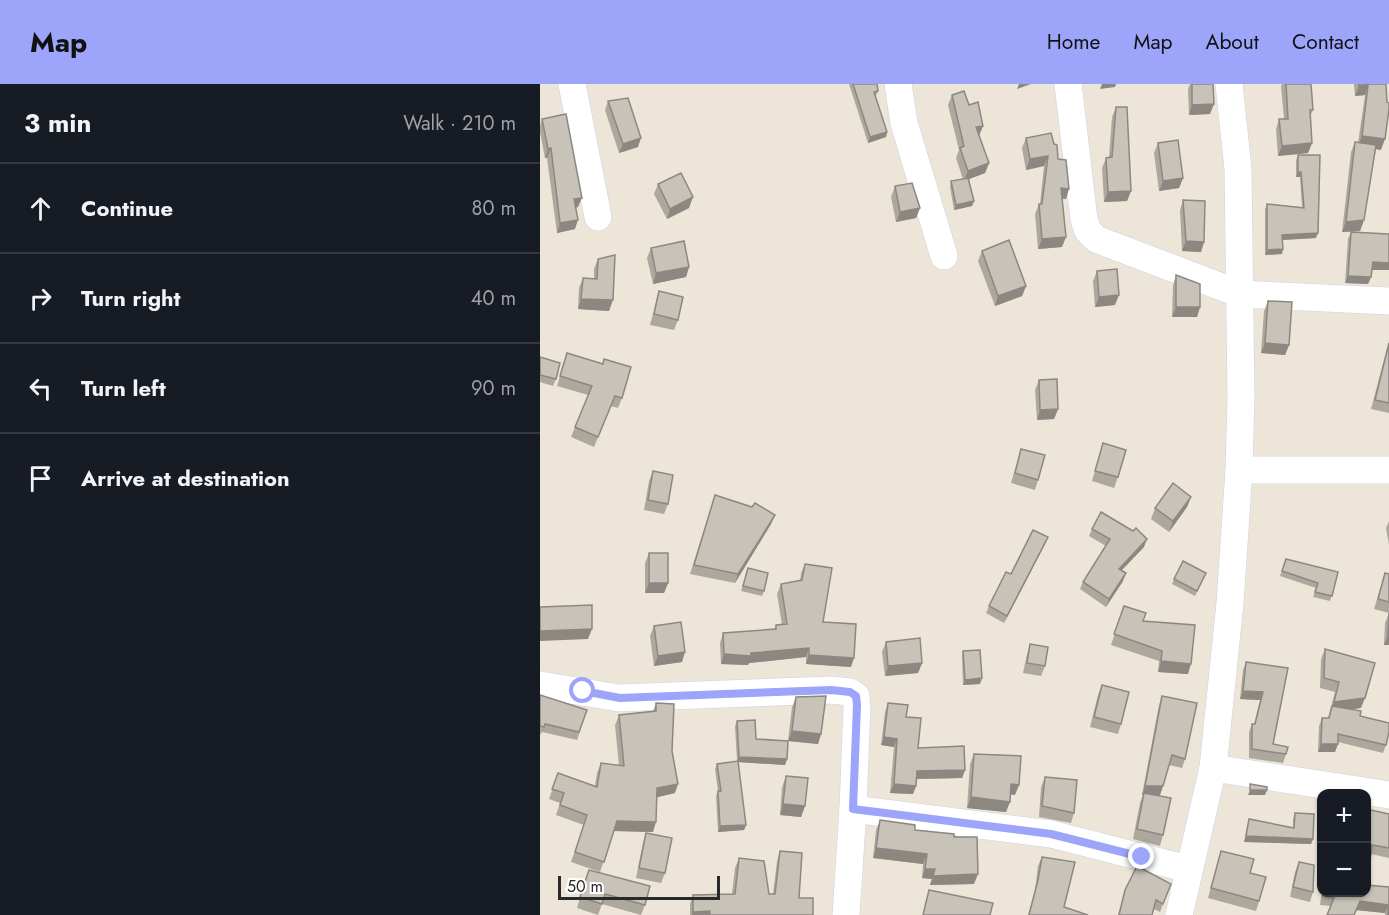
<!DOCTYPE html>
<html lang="en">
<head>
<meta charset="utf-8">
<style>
	body { margin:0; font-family:Jost,sans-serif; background:#242831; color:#f1f3f6 }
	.controls { position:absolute; right:18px; bottom:18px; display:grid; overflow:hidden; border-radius:12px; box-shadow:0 2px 4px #0004 }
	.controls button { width:54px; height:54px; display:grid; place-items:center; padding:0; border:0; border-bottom:2px solid #363941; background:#171b24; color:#f1f3f6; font:30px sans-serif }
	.scale { position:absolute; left:18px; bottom:15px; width:162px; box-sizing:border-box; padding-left:6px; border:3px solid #292929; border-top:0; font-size:16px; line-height:21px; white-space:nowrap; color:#292929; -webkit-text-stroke:4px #fff; paint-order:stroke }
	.stop { position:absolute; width:18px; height:18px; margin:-14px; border:4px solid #9ca5fa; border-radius:50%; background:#fff }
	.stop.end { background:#9ca5fa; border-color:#fff; box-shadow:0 2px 6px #0008 }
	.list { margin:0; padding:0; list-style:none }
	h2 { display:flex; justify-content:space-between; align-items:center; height:78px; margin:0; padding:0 24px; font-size:26px }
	h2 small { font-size:20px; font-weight:400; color:#9ea1a6 }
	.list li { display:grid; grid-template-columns:39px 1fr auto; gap:18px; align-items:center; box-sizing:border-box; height:90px; padding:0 24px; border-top:2px solid #363941 }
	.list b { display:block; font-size:22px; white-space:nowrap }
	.list em { font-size:20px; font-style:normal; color:#9ea1a6 }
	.icon { flex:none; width:33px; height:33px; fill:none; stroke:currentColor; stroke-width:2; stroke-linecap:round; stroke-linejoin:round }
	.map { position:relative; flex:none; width:849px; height:831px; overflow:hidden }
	header { display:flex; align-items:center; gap:36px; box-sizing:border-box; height:84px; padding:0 30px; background:#9ca5fa; color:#111 }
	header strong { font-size:28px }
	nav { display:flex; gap:33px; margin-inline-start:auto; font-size:21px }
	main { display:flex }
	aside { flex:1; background:#171b24 }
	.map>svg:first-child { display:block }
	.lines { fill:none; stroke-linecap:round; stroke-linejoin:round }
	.minor-casing { stroke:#ced0e3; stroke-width:28 }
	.minor { stroke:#fff; stroke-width:27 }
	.wall { fill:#aca89e }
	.shaded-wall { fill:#8c8881 }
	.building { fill:#c8c3b8; stroke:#8c8881; stroke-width:1.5 }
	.route { stroke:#9ca5fa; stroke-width:8 }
</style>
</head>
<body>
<header>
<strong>Map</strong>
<nav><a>Home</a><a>Map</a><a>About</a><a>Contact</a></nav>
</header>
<main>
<aside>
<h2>3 min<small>Walk · 210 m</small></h2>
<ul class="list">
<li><svg class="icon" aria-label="ahead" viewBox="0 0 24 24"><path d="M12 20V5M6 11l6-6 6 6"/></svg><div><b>Continue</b></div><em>80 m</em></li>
<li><svg class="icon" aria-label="right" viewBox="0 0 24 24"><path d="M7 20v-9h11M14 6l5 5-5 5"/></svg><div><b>Turn right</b></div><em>40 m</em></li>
<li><svg class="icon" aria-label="left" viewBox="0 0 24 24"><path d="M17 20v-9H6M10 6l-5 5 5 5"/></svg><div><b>Turn left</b></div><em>90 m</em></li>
<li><svg class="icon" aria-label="arrive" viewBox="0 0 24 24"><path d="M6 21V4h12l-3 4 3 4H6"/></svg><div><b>Arrive at destination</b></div></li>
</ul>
</aside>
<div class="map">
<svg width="849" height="831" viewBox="0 0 849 831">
	<rect width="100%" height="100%" fill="#ede6d8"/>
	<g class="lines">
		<defs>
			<g id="minor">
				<polyline points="32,0 58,133"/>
				<polyline points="358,0 364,39 404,172"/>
				<polyline points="528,0 544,135 548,147 556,155 700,210 849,217"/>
				<polyline points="699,386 849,386"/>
				<polyline points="0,601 79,614 291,606 310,608 316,612 317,622 313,725"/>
				<polyline points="673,684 849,711"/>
				<polyline points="306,831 313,725 511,750 648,785"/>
				<polyline points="639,831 673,684 690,519 699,386 701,313 698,85 689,0"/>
			</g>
		</defs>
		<use href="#minor" class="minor-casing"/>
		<use href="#minor" class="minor"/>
	</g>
	<g class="wall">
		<polygon points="309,0 337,0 338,7 336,12 335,13 347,48 346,53 328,59"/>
		<polygon points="650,0 673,0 670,30 649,31 648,5"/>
		<polygon points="742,0 771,0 773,26 770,32 772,59 768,69 738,72 736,45 739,35 744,35 741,2"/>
		<polygon points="814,0 846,0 841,66 836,65 824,136 820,147 802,148 811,68 815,58 818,59 825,11 815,12"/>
		<polygon points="412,11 439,52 449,79 445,89 429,95 434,117 432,122 414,126 410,103 411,97 423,95 416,74 419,66 408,21"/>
		<polygon points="68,17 98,63 79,69 65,26"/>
		<polygon points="576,23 591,107 587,117 564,118 562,84 566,74 569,73 572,33"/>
		<polygon points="2,35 38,123 36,124 35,145 17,149 7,74 5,74 0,48 0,42"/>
		<polygon points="486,54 514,60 518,75 526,115 522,115 522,163 498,165 495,130 499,120 500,120 504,82 486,86 482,64"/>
		<polygon points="618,59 643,94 639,104 619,107 614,69"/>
		<polygon points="758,71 776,154 743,156 742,170 725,171 725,125 727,120 762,123 760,93 756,93 756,76"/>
		<polygon points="118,100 149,124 127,135 114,110"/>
		<polygon points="355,102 380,124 376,134 356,138 351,113"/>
		<polygon points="643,116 664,158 661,168 642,167 640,126"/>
		<polygon points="811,148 849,150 849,186 832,186 831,193 828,200 805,199 808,155"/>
		<polygon points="111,164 149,183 146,193 113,200 107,174"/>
		<polygon points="442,167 486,202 482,212 455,222 438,177"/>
		<polygon points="58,175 69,227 38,225 39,204 43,194 54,194 54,185"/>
		<polygon points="557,187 575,221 555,223 553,197"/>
		<polygon points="636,191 660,223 657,233 632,233 633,201"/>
		<polygon points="119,207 138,236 134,246 110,241 116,218"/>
		<polygon points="728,217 749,261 745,271 721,269 724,227"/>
		<polygon points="849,257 849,329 831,325"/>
		<polygon points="27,269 82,314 78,324 71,322 54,363 31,353 48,311 17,302"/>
		<polygon points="0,273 16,295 13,302 0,298"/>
		<polygon points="499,296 518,325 514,335 497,336 495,306"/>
		<polygon points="563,359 578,393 574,404 552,397"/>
		<polygon points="481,365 498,396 495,406 471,399"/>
		<polygon points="113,387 128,420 124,430 104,426 109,397"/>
		<polygon points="175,411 231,440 195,499 150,490"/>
		<polygon points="651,413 647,423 629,448 611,435 615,424"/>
		<polygon points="849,437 849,461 846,444"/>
		<polygon points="552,445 604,463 582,486 583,497 566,523 540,505 543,498 566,462 549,452"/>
		<polygon points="508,453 505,460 464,539 446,529 449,522"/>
		<polygon points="109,469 128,499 124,509 105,509 105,479"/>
		<polygon points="746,475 798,488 790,517 773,513 776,504 740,492"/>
		<polygon points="265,480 283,538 311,583 266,580 266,573 209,579 208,581 181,580 180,559 183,549 234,546 236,541 242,541 237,510 241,500 260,497 261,489"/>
		<polygon points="208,484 224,507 222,512 201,507"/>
		<polygon points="845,489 849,490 849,561 844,561 845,539 849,529 834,525"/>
		<polygon points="664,494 655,512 632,500 634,495"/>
		<polygon points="584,522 603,537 648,590 618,588 619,577 571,561"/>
		<polygon points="114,542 142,578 114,582 110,552"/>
		<polygon points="346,558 382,579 378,589 345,592 342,568"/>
		<polygon points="490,560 505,582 501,592 483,589 487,570"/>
		<polygon points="785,565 821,624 813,625 846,661 843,669 798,658 795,668 778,668 779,642 782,634 788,634 795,608 780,604 781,575"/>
		<polygon points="423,567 440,600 423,601 422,572"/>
		<polygon points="706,578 748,584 733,660 746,670 743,679 709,674 709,648 712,640 714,640 720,616 700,615 703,586"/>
		<polygon points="562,601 581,640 578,650 550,643 558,611"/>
		<polygon points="0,611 47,626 37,656 2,648 0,651"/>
		<polygon points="622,612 645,675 642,684 629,681 620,711 616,711 623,751 620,762 593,755 600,719 603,711 602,711 619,621"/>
		<polygon points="256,613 281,650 278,660 248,657 252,623"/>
		<polygon points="116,619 132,667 135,709 117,713 113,748 74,747 60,788 31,778 44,741 16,731 20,719 9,715 18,689 55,702 57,689 61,679 79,682 75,641 79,631 113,627"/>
		<polygon points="348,619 366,633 378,664 425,686 422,694 377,695 376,702 373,710 350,709 354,663 341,661 345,628"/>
		<polygon points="197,637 216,655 247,675 245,681 198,678 206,741 204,746 178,748 176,712 178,707 175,685 177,680 197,677 195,642"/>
		<polygon points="434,670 475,711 470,710 466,728 427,724 430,680"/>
		<polygon points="246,692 265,722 261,733 240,731 242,703"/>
		<polygon points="505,693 534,729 531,739 499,733 501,703"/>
		<polygon points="826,725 849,730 849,774 831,770 827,801 849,803 849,831 845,831 845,829 816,826 814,831 787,831 791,822 780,821 782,807 782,808 826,808"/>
		<polygon points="755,729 773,755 771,760 704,758 709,735 753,744 753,735"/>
		<polygon points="340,736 375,746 414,753 434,800 390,801 392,795 382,794 383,780 333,774 336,746"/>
		<polygon points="106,749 125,789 121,799 96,794 103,759"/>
		<polygon points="240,767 259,814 273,831 150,831 150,820 153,811 192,810 195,784 199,774 229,810 233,810 237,777"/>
		<polygon points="681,767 710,789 719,817 716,827 668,814"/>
		<polygon points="502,773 524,823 548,831 488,831 495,806 498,782"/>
		<polygon points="759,778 773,808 770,818 750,813 755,788"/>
		<polygon points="45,796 105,821 101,831 62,820 58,831 37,824"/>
		<polygon points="631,800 620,828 614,825 612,831 578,831 585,806"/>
	</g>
	<g class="shaded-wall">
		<polygon points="479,0 491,0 477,5"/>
		<polygon points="562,0 576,0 575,3 560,5"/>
		<polygon points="828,1 825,11 815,12 819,2"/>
		<polygon points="674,20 670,30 649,31 652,21"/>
		<polygon points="443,42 439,52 436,43"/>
		<polygon points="347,48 346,53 328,59 330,53"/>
		<polygon points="822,52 845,55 841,66 818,62"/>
		<polygon points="101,54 98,63 79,69 83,60"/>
		<polygon points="772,59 768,69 738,72 742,62"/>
		<polygon points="11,64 7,74 5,74 8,65"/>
		<polygon points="508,72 504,82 486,86 490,75"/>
		<polygon points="449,79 445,89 424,97 428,87"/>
		<polygon points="758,88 761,88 760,93 756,93"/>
		<polygon points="643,94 639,104 619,107 623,97"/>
		<polygon points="521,104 529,105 526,115 517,114"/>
		<polygon points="591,107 587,117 564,118 568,108"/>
		<polygon points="153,113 149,124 127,135 130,125"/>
		<polygon points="42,114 38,123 31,124 34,115"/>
		<polygon points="434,117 432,122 414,126 416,121"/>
		<polygon points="380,124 376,134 356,138 360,128"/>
		<polygon points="38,136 35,145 17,149 20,139"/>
		<polygon points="824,136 820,147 802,148 806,138"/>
		<polygon points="778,149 776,154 741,156 742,151"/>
		<polygon points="526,153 522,163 498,165 502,155"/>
		<polygon points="646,157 664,158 661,168 642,167"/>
		<polygon points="743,165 742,170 725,171 727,166"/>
		<polygon points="833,178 849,179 849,186 830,186"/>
		<polygon points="149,183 146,193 113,200 116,189"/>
		<polygon points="808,192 831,193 828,200 805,199"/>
		<polygon points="486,202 482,212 455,222 458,212"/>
		<polygon points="579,211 575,221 555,223 559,213"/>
		<polygon points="41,215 73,216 69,227 38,225"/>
		<polygon points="636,223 660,223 657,233 632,233"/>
		<polygon points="725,259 749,261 745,271 721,269"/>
		<polygon points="518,325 514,335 497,336 500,326"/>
		<polygon points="651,413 647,423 629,448 633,437"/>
		<polygon points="235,431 231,440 195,499 198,490"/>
		<polygon points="508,453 505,460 464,539 467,532"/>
		<polygon points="607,455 604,463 576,492 579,485"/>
		<polygon points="586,489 583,497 566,523 569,515"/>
		<polygon points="109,499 128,499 124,509 105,509"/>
		<polygon points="52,545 48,555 0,557 0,547"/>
		<polygon points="848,551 849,551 849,561 844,561"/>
		<polygon points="269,564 266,573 209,579 208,581 181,580 184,570 211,569"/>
		<polygon points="145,568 142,578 114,582 118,572"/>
		<polygon points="269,571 314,574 311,583 266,580"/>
		<polygon points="621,577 651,580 648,590 618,588"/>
		<polygon points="382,579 378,589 345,592 348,582"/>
		<polygon points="442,594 440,600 423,601 425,596"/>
		<polygon points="703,607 723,608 720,616 700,615"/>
		<polygon points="825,614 821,624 791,628 792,622 790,628 794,618"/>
		<polygon points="252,647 281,650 278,660 248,657"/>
		<polygon points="344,653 357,655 354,663 341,661"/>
		<polygon points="781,660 798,660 795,668 778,668"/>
		<polygon points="199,673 247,675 245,681 197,678"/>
		<polygon points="425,686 422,694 374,695 377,687"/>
		<polygon points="138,700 135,709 114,714 117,704"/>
		<polygon points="354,700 376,702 373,710 350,709"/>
		<polygon points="471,700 479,701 475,711 467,710"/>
		<polygon points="605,702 623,702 620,711 602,711"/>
		<polygon points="710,706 727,706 725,711 708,711"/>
		<polygon points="431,713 470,718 466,728 427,724"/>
		<polygon points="243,720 265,722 261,733 240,731"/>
		<polygon points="77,737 116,738 113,748 73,747"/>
		<polygon points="206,741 204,746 178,748 180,742"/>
		<polygon points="706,752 773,755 771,760 704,758"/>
		<polygon points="336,764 387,770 383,780 333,774"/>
		<polygon points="385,785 395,785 392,795 382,794"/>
		<polygon points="438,790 434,800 390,801 393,792"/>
		<polygon points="820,817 848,821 845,829 816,826 814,831"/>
		<polygon points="170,827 169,831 152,831 153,828"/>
	</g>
	<g class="building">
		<polygon points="313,0 337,0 338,7 334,8 347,48 330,53"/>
		<polygon points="652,0 673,0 674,20 652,21"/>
		<polygon points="746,0 771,0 773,26 770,26 772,59 742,62 739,35 748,35"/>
		<polygon points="819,0 846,0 847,18 849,19 849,25 845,55 822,52 828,1 819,2"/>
		<polygon points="424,7 429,21 438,18 443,42 436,43 449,79 428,87 420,64 424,62 412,11"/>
		<polygon points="88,14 101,54 83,60 68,17"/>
		<polygon points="576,23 587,23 591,107 568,108 566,74 572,73"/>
		<polygon points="26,30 42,114 34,115 38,136 20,139 11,64 8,65 2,35"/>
		<polygon points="511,49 514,60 517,61 518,75 526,76 529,105 521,104 526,153 502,155 499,120 502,120 508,72 490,75 486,54"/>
		<polygon points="638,56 643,94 623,97 618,59"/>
		<polygon points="815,58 836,61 824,136 806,138"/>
		<polygon points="758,71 780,71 778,149 742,151 743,165 727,166 727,120 764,124 761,88 758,88"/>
		<polygon points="141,89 153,113 130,125 118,100"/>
		<polygon points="428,94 434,117 416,121 411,97"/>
		<polygon points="372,99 380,124 360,128 355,102"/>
		<polygon points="643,116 665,117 664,158 646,157"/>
		<polygon points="811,148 849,150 849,179 833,178 831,193 808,192"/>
		<polygon points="469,156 486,202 458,212 442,167"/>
		<polygon points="144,157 149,183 116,189 111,164"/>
		<polygon points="75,171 73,216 41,215 43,194 57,195 58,175"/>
		<polygon points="577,185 579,211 559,213 557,187"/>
		<polygon points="636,191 660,200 660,223 636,223"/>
		<polygon points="119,207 143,213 138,236 114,230"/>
		<polygon points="728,217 752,218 749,261 725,259"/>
		<polygon points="849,259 849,319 835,316"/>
		<polygon points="27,269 63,280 64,275 91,283 82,314 75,312 58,353 35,343 52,302 20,292"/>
		<polygon points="0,273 20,279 16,295 0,291"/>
		<polygon points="517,295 518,325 500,326 499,296"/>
		<polygon points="563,359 586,366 578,393 555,387"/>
		<polygon points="481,365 505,371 498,396 475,389"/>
		<polygon points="113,387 133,391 128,420 108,416"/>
		<polygon points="633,399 651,413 633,437 615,424"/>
		<polygon points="175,411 212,423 215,419 235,431 198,490 154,481"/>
		<polygon points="561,428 593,447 596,444 607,455 579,485 586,489 569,515 543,498 570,455 552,445"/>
		<polygon points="493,446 508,453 467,532 449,522 466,488 471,490"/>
		<rect x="109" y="469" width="19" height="30"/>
		<polygon points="746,475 798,488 792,512 775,508 778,499 742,487"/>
		<polygon points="643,477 666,489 657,507 634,495"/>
		<polygon points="265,480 292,484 283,538 316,540 314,574 269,571 269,564 211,569 211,572 184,570 183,549 236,545 236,541 247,540 241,500 262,496"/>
		<polygon points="208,484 228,489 224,507 203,502"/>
		<polygon points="845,489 849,490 849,518 838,515"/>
		<polygon points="52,521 52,545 0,547 0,523"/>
		<polygon points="584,522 606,529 603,537 655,541 651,580 621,577 622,567 574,550"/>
		<polygon points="849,529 849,551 848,551"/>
		<polygon points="141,538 145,568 118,572 114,542"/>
		<polygon points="380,554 382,579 348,582 346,558"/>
		<polygon points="490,560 508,563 505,582 487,579"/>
		<polygon points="785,565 835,579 825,614 794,618 799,598 784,594"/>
		<polygon points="440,566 442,594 425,596 423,567"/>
		<polygon points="706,578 748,584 733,660 748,663 746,670 712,665 712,640 715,640 723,608 703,607"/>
		<polygon points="562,601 589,608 581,640 554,633"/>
		<polygon points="0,611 47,626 39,648 5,640 4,643 0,642"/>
		<polygon points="286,612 281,650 252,647 256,613"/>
		<polygon points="622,612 657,619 645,675 632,671 623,702 605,702"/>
		<polygon points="116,619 134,620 132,667 138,700 117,704 116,738 77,737 64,778 35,768 47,731 20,721 24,709 12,705 18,689 57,703 61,679 84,682 79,631 116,627"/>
		<polygon points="348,619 368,621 366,633 381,634 378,664 424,662 425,686 377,687 376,702 354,700 357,655 344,653"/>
		<polygon points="792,622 821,627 820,632 849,639 849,648 846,661 798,650 798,660 781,660 782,634 789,634"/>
		<polygon points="215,636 216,655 248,657 247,675 199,673 197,637"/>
		<polygon points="434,670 481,672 479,701 471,700 470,718 431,713"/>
		<polygon points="198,677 206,741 180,742 178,707 181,707 177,680"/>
		<polygon points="246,692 268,694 265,722 243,720"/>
		<polygon points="505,693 537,696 534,729 502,722"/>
		<polygon points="710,700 727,703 727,706 710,706"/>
		<polygon points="604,709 631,714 623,751 597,745"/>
		<polygon points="826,725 849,730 849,764 832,761 827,801 849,803 849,831 848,831 848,821 820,817 814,831 787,831 794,814 783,812 784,808 826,808"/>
		<polygon points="755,729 774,730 773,755 706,752 709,735 754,744"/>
		<polygon points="340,736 375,741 375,746 414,750 414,753 437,753 438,790 393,792 395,785 385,785 387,770 336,764"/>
		<polygon points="106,749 132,754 125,789 99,784"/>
		<polygon points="240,767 262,769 259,814 273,814 273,831 170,831 170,827 153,828 153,811 195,810 199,774 224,777 229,810 235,810"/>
		<polygon points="681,767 714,775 710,789 726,793 719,817 671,804"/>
		<polygon points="502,773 535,778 524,823 548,831 489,831 498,796"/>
		<polygon points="759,778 774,781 773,808 753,803"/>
		<polygon points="597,782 631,800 623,820 616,816 612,831 579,831 585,806"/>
		<polygon points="49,786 110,802 105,821 65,810 62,820 40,813"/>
		<polygon points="389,806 453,819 450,831 383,831"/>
	</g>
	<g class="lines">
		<polyline class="route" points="43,607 80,614 291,606 310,608 316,612 317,621 313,725 511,750 602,773"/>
	</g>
</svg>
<div class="controls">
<button>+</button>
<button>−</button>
</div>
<div class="scale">50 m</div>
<div class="stop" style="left:43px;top:607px"></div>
<div class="stop end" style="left:602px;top:773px"></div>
</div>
</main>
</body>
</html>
